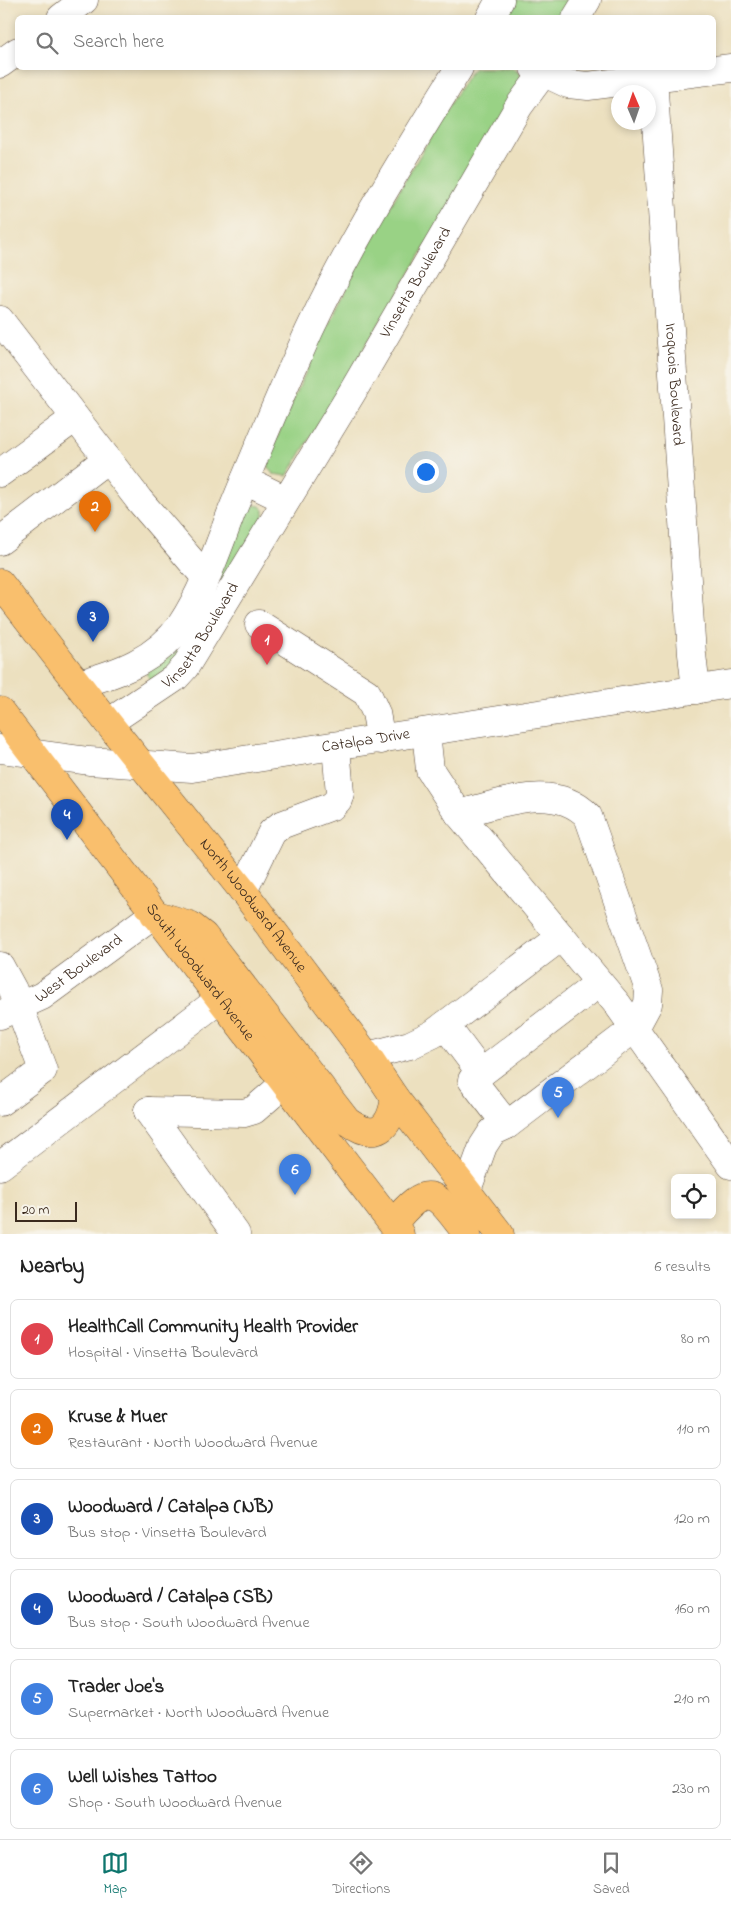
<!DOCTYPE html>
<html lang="en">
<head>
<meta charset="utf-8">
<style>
	body { margin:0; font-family:"Indie Flower",sans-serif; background:#f2f2f2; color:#222 }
	.controls { position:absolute; right:15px; bottom:15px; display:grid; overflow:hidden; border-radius:8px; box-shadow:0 2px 8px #0003 }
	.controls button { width:45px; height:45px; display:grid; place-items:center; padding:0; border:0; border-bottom:1px solid #e0e0e0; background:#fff; color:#222; font:25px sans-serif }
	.compass { position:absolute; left:611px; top:85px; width:45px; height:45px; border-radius:50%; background:#fff; box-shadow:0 2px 8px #0003; rotate:358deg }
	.scale { position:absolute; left:15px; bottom:12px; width:62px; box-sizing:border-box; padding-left:5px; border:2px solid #3b2a1e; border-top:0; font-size:14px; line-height:18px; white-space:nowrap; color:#3b2a1e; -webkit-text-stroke:4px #f7f3e8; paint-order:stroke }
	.you { position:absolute; left:425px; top:471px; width:18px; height:18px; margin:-12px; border:4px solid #fff; border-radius:50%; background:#1a73e8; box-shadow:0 0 0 8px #1a73e833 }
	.badge { display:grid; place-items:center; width:32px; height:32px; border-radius:50%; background:#0f766e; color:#fff; font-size:16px; font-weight:700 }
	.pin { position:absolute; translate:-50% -41px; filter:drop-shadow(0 1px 2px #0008) }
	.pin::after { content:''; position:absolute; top:26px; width:18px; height:15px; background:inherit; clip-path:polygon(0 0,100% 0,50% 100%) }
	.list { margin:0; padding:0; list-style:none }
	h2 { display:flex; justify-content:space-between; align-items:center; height:65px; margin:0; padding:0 20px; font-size:21px }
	h2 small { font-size:16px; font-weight:400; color:#767676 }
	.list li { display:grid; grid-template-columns:32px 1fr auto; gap:15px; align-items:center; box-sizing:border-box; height:80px; margin:0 10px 10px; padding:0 10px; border:1px solid #e0e0e0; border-radius:8px }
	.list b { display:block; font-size:19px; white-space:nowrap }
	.list p { margin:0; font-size:16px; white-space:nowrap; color:#767676 }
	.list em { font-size:16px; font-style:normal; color:#767676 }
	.icon { flex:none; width:28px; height:28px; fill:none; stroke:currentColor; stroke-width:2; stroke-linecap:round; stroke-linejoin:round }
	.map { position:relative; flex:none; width:731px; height:1234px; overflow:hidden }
	.search { position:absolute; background:#fff; box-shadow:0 2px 8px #0003; left:15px; right:15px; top:15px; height:55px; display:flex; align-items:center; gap:12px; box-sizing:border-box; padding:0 18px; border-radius:8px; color:#767676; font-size:19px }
	.sheet { height:605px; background:#fff }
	nav { display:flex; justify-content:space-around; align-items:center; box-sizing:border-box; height:70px; border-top:1px solid #e0e0e0; background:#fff; font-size:14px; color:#767676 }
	nav a { display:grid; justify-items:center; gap:2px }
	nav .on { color:#0f766e }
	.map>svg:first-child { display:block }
	.green { fill:#99d285; stroke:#6a7e52 }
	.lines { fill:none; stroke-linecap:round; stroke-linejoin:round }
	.minor-casing { stroke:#564536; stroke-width:29 }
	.major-casing { stroke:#564536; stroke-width:29 }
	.minor { stroke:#fff; stroke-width:28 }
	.major { stroke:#f9bf6d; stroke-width:28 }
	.labels { text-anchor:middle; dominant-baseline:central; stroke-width:4; stroke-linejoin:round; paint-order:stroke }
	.street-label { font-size:16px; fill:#3b2a1e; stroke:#f7f3e8 }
</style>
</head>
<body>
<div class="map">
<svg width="731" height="1234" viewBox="0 0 731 1234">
	<rect width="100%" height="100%" fill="#f7f3e8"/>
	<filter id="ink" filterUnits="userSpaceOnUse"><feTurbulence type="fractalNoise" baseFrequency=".02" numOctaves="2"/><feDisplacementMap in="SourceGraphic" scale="10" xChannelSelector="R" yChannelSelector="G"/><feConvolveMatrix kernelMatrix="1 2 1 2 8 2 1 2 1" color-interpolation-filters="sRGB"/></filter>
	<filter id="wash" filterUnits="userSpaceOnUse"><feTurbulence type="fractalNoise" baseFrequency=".0096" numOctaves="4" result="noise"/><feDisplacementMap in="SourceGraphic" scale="20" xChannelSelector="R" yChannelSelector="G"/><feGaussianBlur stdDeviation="1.12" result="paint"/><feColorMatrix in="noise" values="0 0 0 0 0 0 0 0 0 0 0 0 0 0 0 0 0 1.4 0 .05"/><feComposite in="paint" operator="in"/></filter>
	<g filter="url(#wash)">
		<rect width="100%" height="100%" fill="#ece0bf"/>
		<g class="green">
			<polygon points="514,0 577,0 566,17 503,18"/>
			<path d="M 474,68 L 513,68 L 520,74 L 523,85 L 287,476 L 273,474 L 269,469 L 268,459 C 312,353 363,250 422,152 C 439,124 454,93 474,68 Z"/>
			<polygon points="253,505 260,506 264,510 264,517 173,666 151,681 146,673 173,653 246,509"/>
		</g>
	</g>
	<g filter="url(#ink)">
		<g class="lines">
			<defs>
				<g id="minor">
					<polyline points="61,18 84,0"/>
					<polyline points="490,18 500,0"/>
					<polyline points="576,18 587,0"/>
					<polyline points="0,64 18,51"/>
					<polyline points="534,68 568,84 588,86 731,68"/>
					<path id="s1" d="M 653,77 L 692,654 L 696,690"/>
					<polyline points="0,320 139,500 206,578"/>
					<polyline points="0,473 75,418"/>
					<polyline points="245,480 286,500"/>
					<polyline points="0,541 107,459"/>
					<polyline points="259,624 367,693 376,713 381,740"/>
					<path d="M 79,684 C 119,673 156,660 181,625 C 204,590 217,550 232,511 C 253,460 274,409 297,358 C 341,256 401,162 459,68"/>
					<path id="s2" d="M 108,723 L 175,678 L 185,667 L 353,391 L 519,106 L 547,68"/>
					<polyline points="426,732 430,770 459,814 618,1005 731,1165"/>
					<path id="s3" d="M 0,749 L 89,761 L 192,768 L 731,684"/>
					<path d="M 459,814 C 499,804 555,781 588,816 L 649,990 L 648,1004 L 635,1028 L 507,1125 L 492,1132 L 483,1146 L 467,1190"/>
					<polyline points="243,891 272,832 281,825 332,806 338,800 340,793 336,747"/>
					<polyline points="0,966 13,990 43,1070 0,1102"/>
					<path id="s4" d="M 0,1015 L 42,996 L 154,914"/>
					<polyline points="445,1025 481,1073"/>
					<polyline points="367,1056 410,1045 433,1034 561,937"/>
					<polyline points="148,1111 236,1234"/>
					<polyline points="148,1111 244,1113 254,1110 285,1083"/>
					<polyline points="507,1125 472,1080 599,983"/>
					<polyline points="0,1166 220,999"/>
				</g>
				<g id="major">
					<path id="s5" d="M 0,583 L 108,723 L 243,891 L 367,1056 L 395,1098 L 500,1234"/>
					<path id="s6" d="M 0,711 L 400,1234"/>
					<path d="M 154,914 L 190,925 L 204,936 L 347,1121 C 376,1142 390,1129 395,1098"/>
					<path d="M 393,1224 C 430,1177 437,1195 467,1234"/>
				</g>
			</defs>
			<use href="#minor" class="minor-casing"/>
			<use href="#major" class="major-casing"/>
			<use href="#minor" class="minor"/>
			<use href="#major" class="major"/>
		</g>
	</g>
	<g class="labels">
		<g class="street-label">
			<text stroke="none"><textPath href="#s2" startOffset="544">Vinsetta Boulevard</textPath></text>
			<text stroke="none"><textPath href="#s1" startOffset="308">Iroquois Boulevard</textPath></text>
			<text stroke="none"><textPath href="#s2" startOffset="130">Vinsetta Boulevard</textPath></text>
			<text stroke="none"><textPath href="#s3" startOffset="369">Catalpa Drive</textPath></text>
			<text stroke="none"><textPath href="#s5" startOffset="410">North Woodward Avenue</textPath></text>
			<text stroke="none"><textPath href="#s4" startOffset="92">West Boulevard</textPath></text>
			<text stroke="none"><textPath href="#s6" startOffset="329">South Woodward Avenue</textPath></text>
		</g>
	</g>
</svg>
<div class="controls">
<button><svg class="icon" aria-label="locate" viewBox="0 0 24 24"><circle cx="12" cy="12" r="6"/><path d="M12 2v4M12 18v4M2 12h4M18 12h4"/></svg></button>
</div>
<svg class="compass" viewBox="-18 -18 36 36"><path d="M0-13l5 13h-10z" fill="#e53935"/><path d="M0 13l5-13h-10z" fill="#767676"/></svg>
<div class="scale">20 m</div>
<div class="you"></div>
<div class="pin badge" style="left:267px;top:665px;background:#e0444e">1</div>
<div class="pin badge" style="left:95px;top:532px;background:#e8710a">2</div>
<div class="pin badge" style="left:93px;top:642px;background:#1a4fb4">3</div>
<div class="pin badge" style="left:67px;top:840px;background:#1a4fb4">4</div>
<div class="pin badge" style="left:558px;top:1118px;background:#3f7fe0">5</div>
<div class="pin badge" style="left:295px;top:1195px;background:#3f7fe0">6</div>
<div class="search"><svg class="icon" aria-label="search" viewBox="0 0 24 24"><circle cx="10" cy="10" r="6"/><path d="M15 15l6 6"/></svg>Search here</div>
</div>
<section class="sheet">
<h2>Nearby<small>6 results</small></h2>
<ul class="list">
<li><span class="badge" style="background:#e0444e">1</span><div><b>HealthCall Community Health Provider</b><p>Hospital · Vinsetta Boulevard</p></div><em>80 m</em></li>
<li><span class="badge" style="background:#e8710a">2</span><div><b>Kruse &amp; Muer</b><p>Restaurant · North Woodward Avenue</p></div><em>110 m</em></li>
<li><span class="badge" style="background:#1a4fb4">3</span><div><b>Woodward / Catalpa (NB)</b><p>Bus stop · Vinsetta Boulevard</p></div><em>120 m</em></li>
<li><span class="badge" style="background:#1a4fb4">4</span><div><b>Woodward / Catalpa (SB)</b><p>Bus stop · South Woodward Avenue</p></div><em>160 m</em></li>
<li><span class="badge" style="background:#3f7fe0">5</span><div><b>Trader Joe's</b><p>Supermarket · North Woodward Avenue</p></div><em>210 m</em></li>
<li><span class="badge" style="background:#3f7fe0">6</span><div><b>Well Wishes Tattoo</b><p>Shop · South Woodward Avenue</p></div><em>230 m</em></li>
</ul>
</section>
<nav>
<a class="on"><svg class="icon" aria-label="map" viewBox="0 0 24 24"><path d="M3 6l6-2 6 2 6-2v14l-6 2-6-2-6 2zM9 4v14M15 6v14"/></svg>Map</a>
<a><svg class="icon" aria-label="directions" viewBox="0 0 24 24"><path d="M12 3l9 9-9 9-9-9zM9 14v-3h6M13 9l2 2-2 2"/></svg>Directions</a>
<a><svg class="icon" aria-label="saved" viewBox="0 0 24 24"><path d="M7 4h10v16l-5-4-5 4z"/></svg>Saved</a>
</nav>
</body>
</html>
